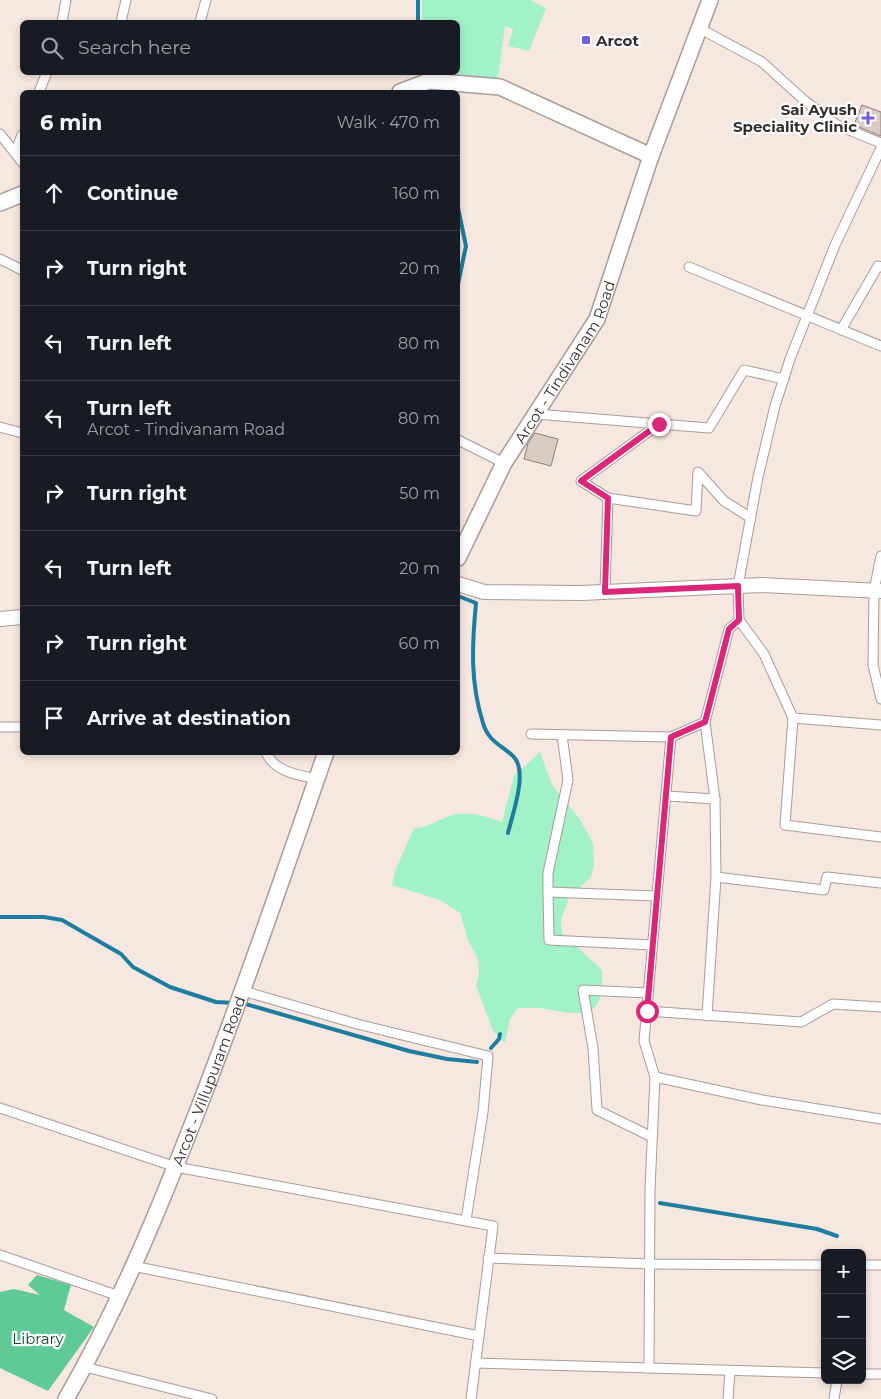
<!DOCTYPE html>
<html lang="en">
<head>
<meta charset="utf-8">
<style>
	body { margin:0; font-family:Montserrat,sans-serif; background:#20242c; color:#f1f3f6 }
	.controls { position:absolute; right:15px; bottom:15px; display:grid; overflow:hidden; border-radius:8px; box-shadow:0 2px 8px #0003 }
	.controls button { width:45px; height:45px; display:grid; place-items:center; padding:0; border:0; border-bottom:1px solid #363941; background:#171b24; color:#f1f3f6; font:25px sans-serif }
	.stop { position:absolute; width:15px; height:15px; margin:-11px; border:4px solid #db2777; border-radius:50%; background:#fff }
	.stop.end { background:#db2777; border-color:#fff; box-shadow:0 1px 5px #0008 }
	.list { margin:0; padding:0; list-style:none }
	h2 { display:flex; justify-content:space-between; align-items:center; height:65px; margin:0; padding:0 20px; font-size:21px }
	h2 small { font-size:16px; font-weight:400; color:#9ea1a6 }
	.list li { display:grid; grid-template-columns:32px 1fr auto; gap:15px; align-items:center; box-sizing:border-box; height:75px; padding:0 20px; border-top:1px solid #363941 }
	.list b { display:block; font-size:19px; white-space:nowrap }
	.list p { margin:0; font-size:16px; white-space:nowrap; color:#9ea1a6 }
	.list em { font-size:16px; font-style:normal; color:#9ea1a6 }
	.icon { flex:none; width:28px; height:28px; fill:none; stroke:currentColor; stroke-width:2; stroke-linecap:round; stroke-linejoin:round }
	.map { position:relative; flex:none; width:881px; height:1399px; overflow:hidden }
	.search { position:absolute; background:#171b24; box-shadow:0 2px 8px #0003; left:20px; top:20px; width:440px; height:55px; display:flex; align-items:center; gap:12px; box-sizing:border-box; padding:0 18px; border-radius:8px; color:#9ea1a6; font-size:19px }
	.panel { position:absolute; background:#171b24; box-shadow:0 2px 8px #0003; left:20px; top:90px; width:440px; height:665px; border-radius:8px }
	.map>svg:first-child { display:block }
	.green { fill:#a2f2c7 }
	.forest { fill:#5fca96 }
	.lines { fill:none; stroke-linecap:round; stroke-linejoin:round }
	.stream { stroke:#1d7d9e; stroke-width:4 }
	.building { fill:#dacbc5; stroke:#8d7f7a }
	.street-casing { stroke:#aa9c95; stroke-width:11 }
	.secondary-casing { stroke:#aa9c95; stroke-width:16 }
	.primary-casing { stroke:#aa9c95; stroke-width:18 }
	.street { stroke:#fff; stroke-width:9 }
	.secondary { stroke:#fff; stroke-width:14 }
	.primary { stroke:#fff; stroke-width:15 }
	.route { stroke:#db2777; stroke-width:6 }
	.poi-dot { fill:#7261dc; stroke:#fff; stroke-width:2 }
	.labels { text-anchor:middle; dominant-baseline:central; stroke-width:4.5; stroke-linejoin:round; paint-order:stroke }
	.poi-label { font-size:15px; font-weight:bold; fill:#332e2b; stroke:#fff; text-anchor:start }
	.street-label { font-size:15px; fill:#332e2b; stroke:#fff }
	.park-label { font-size:15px; fill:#16432e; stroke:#fff }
</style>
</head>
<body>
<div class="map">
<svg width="881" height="1399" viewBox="0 0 881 1399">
	<rect width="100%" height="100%" fill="#f6e7e0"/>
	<g class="green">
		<polygon points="422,0 530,0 546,8 529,51 508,46 513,29 505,26 498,78 420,78 420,73 458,72 458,22 422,22"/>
		<path d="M 540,752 L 552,785 L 579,818 L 593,843 L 594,864 L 591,877 L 569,898 L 561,920 L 562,933 L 602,970 C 604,1020 586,1016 546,1009 C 537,1007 527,1008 518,1008 L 510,1019 L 505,1043 L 493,1031 L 476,985 L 479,974 L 478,959 L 468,940 L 460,913 L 440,900 L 392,885 L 395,871 L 414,828 C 426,828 433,823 444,818 C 463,809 483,815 502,822 L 514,776 Z"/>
	</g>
	<polygon class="forest" points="37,1275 71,1285 64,1310 94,1327 48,1391 0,1368 0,1292 14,1289 40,1295 28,1285"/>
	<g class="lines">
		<g class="stream">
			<polyline points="418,0 418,22"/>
			<polyline points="458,208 466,246 458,284"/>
			<path d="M 458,596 L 476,603 C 472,645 470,682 483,723 C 488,741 501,745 513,756 C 529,771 512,815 508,833"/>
			<polyline points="0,917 44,917 62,920 121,954 133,967 170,987 216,1002 235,1003"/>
			<polyline points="242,1003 409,1051 447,1059 477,1062"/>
			<polyline points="491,1048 499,1039 500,1034"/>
			<polyline points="660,1203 817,1229 837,1236"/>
		</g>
	</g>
	<g class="building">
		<polygon points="862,105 881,112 881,136 854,125"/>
		<polygon points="535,433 558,439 551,466 524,459 528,443"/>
	</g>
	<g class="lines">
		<defs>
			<g id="street">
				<polyline points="62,22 66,0"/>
				<polyline points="121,22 126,0"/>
				<polyline points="200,22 206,0"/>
				<polyline points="699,28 762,62 805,101 837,125 881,143"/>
				<polyline points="39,92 47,72"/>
				<polyline points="0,134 22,162"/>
				<polyline points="15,153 22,135"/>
				<polyline points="0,259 22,270"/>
				<polyline points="689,267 881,346"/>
				<polyline points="841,330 878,266 881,267"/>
				<polyline points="536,414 709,428 744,370 784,379"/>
				<polyline points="659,424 581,481 608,498 696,511 698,472 724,501 751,518"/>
				<polyline points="0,427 22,433"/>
				<polyline points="458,440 504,463"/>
				<polyline points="881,556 874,591 873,665 881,699"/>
				<polyline points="605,592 608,498"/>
				<polyline points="739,620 764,654 793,718 881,725"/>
				<polyline points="793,718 785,825 881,837"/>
				<polyline points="705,722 715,799"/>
				<polyline points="0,727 22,727"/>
				<polyline points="531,734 671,737 705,722 729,629 739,620 738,586 758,477 775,406 790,359 835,245 881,148"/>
				<polyline points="562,735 568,780 548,873 548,892 656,896"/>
				<path d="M 266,752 C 274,772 298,775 317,779"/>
				<polyline points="666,796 715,799 716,877 824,890 827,877 881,883"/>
				<polyline points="548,892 549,940 652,945"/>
				<polyline points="243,991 357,1024 488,1056 483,1112 466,1220"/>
				<polyline points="648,993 583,990 593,1048 597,1110 652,1137"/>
				<polyline points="647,1011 801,1022 833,1004 881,1007"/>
				<polyline points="707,1016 716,877"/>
				<polyline points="655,1077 762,1100 881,1119"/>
				<polyline points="0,1108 176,1167 493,1226 471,1399"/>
				<polyline points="0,1255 119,1296"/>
				<polyline points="488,1258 650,1264 825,1265"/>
				<polyline points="862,1265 881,1265"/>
				<polyline points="133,1266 479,1336"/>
				<polyline points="476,1363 825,1373"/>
				<polyline points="85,1367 212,1399"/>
				<polyline points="649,1368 650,1189 655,1077 644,1041 671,737"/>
				<polyline points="862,1374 881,1374"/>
				<polyline points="728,1399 730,1371"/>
				<polyline points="834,1399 837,1380"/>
			</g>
			<g id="secondary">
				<polyline points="458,584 484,592 581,593 761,585 881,591"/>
				<polyline points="0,619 22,617"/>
			</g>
			<g id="primary">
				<polyline points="400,92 429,81 500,87 651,156 710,0"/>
				<polyline points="0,203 22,194"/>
				<path id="s1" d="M 458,558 L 504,463 L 597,319 L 651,156"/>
				<path id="s2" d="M 66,1399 C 119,1307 160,1207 199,1107 C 244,990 285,871 326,752"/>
			</g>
		</defs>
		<use href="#street" class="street-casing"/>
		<use href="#secondary" class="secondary-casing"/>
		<use href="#primary" class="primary-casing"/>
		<use href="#street" class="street"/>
		<use href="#secondary" class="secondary"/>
		<use href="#primary" class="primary"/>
	</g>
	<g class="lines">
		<polyline class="route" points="647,1011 671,737 705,722 729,629 739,620 738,586 605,592 608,498 581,481 659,424"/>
	</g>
	<g class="poi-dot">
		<rect x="581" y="35" width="10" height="10" rx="2.5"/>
		<path d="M865.5 110.5h5v5h5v5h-5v5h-5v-5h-5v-5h5z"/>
	</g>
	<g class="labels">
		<g class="poi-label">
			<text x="596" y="40">Arcot</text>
			<text x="857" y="109" text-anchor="end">Sai Ayush<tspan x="857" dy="17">Speciality Clinic</tspan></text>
		</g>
		<g class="street-label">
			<text stroke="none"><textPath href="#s1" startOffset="224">Arcot - Tindivanam Road</textPath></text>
			<text stroke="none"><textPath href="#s2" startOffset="349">Arcot - Villupuram Road</textPath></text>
		</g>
		<g class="park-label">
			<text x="38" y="1338">Library</text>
		</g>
	</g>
</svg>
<div class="controls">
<button>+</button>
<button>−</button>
<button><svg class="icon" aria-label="layers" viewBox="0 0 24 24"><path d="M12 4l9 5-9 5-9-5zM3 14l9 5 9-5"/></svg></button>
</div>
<div class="stop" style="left:647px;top:1011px"></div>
<div class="stop end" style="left:659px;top:424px"></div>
<div class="search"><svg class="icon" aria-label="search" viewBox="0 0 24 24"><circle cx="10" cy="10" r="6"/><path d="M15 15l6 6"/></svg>Search here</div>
<section class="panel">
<h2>6 min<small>Walk · 470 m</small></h2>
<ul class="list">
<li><svg class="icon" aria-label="ahead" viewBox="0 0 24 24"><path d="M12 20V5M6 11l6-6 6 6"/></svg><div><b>Continue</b></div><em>160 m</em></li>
<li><svg class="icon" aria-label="right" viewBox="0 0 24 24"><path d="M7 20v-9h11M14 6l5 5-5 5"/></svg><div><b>Turn right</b></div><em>20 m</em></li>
<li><svg class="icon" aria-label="left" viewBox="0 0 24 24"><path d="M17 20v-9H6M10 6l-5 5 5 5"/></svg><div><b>Turn left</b></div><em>80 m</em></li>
<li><svg class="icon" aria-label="left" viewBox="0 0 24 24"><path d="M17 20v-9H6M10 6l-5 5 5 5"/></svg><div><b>Turn left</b><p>Arcot - Tindivanam Road</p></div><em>80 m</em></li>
<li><svg class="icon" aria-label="right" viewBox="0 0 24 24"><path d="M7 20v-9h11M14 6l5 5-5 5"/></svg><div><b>Turn right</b></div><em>50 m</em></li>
<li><svg class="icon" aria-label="left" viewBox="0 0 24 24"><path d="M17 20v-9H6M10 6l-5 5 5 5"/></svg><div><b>Turn left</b></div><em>20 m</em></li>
<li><svg class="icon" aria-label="right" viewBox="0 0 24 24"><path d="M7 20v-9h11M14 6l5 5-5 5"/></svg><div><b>Turn right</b></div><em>60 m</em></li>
<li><svg class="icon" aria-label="arrive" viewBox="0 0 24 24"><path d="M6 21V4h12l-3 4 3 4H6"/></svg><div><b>Arrive at destination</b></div></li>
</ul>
</section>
</div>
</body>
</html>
